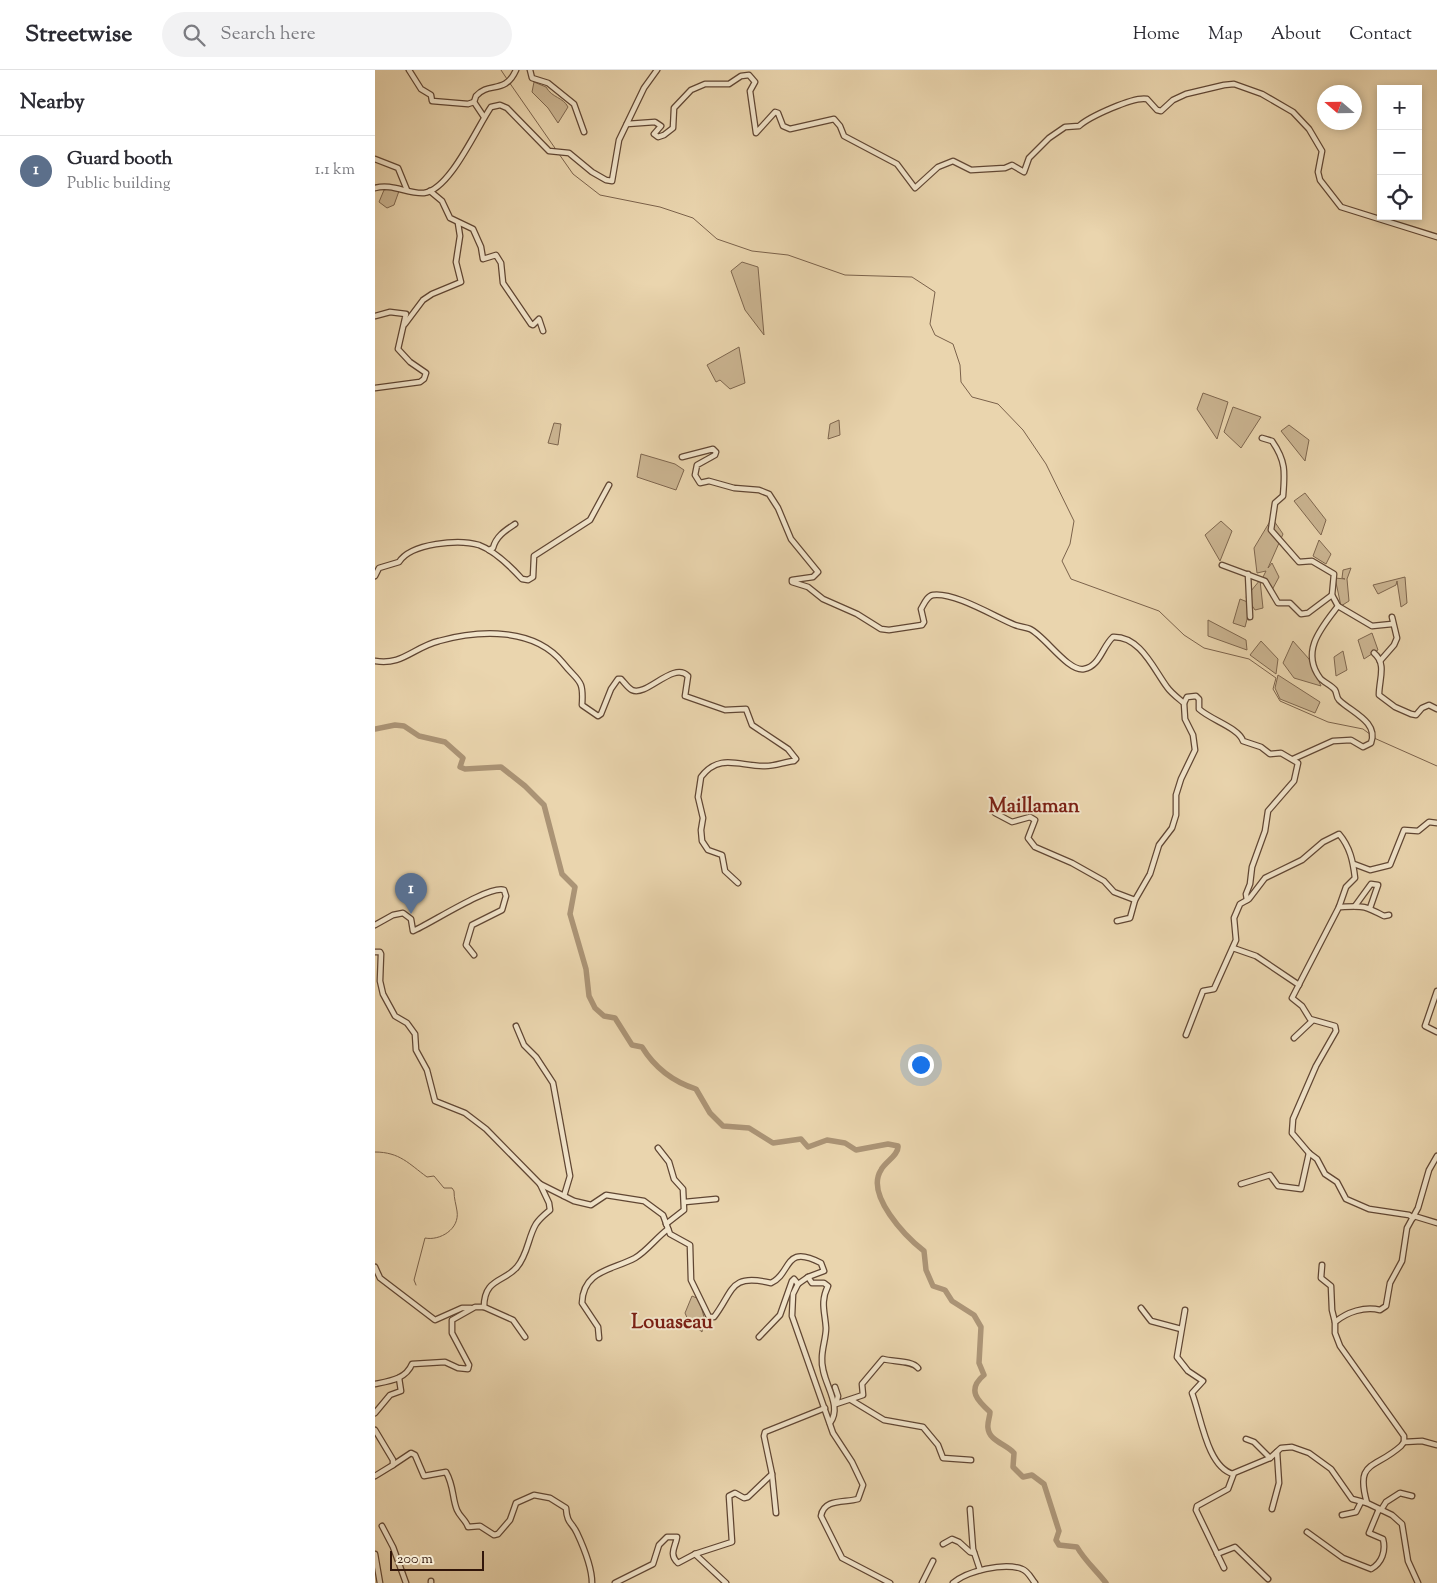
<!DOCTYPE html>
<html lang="en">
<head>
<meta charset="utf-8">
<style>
	body { margin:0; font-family:"Sorts Mill Goudy",serif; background:#f2f2f3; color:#2b2b33 }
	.controls { position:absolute; right:15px; top:15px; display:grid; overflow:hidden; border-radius:0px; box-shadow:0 2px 8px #0003 }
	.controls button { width:45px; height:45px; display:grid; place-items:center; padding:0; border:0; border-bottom:1px solid #e1e1e2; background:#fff; color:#2b2b33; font:25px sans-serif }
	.compass { position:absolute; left:942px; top:15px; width:45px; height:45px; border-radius:50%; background:#fff; box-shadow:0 2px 8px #0003; rotate:290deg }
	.scale { position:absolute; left:15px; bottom:12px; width:94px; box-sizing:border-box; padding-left:5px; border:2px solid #32160a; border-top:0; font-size:14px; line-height:18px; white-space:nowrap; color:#32160a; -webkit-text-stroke:4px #f1e4ca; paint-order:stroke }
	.you { position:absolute; left:545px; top:994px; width:18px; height:18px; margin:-12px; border:4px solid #fff; border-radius:50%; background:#1a73e8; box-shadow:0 0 0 8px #1a73e833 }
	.badge { display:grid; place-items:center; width:32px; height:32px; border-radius:50%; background:#7c3aed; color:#fff; font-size:16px; font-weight:700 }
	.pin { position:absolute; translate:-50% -41px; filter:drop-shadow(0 1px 2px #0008) }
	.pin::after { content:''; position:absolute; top:26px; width:18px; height:15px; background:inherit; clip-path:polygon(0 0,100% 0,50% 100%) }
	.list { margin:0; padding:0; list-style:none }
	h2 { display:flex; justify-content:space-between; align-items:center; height:65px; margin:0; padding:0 20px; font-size:21px }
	h2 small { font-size:16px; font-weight:400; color:#7c7c81 }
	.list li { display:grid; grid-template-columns:32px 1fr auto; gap:15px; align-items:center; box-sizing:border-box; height:70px; padding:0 20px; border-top:1px solid #e1e1e2 }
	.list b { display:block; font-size:19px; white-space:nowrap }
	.list p { margin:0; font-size:16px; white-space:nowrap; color:#7c7c81 }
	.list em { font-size:16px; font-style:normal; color:#7c7c81 }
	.icon { flex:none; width:28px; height:28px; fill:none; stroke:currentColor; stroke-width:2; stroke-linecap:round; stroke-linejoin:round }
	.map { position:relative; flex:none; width:1062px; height:1513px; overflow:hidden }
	header { display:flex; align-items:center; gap:30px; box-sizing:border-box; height:70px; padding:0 25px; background:#fff; border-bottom:1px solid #e1e1e2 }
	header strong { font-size:24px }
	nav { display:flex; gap:28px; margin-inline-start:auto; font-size:18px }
	.search { width:350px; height:45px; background:#f2f2f3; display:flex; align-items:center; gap:12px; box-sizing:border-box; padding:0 18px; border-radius:28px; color:#7c7c81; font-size:19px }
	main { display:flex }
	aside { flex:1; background:#fff }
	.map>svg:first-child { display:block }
	.green { fill:#cbb592; stroke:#7e664e }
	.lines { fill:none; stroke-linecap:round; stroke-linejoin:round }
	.stream { stroke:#7b624b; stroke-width:1 }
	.river { stroke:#ab9476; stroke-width:5.5 }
	.minor-casing { stroke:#604633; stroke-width:7 }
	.minor { stroke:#f1e4ca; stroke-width:4.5 }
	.labels { text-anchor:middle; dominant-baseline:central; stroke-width:4; stroke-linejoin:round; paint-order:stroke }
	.quarter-label { font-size:20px; font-weight:bold; fill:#7a1f14; stroke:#f1e4ca }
</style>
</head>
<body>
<header>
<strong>Streetwise</strong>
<div class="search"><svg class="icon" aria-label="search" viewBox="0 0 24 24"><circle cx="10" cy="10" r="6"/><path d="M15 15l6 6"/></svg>Search here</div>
<nav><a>Home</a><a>Map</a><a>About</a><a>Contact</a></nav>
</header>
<main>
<aside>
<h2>Nearby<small></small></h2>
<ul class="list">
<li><span class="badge" style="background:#5c6f8a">1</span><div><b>Guard booth</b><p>Public building</p></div><em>1.1 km</em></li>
</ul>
</aside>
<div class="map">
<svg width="1062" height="1513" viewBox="0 0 1062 1513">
	<rect width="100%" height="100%" fill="#ead5ae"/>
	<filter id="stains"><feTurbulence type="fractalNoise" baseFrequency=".004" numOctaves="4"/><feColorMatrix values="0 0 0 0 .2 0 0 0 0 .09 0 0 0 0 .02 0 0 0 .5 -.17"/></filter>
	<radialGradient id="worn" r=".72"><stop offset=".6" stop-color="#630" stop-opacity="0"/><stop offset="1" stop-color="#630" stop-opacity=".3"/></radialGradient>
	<g class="green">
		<path d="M 159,12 L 171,17 C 177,28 188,27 193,37 L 183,53 L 173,38 L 157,22 Z"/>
		<polygon points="14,119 24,121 19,135 12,138 4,132 9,120"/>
		<polygon points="367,192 383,197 389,265 370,240 356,201"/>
		<polygon points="364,277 370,313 355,319 345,310 341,312 332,295"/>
		<polygon points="828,323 853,332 842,369 822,339"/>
		<polygon points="858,337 886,347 866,378 849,362"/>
		<polygon points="464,350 465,365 453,369 455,354"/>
		<polygon points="179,353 186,354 183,375 173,373"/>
		<polygon points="914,355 934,370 930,391 906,361"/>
		<polygon points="266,384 300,394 309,400 301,420 262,407"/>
		<polygon points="930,423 951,450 946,465 919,431"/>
		<polygon points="897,448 908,464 893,498 897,493 904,507 897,520 888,507 891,501 882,503 879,478"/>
		<polygon points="846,451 857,461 845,491 830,465"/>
		<polygon points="944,470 956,484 951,494 938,486"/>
		<polygon points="976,498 972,509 974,531 966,536 960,508 970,509 967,508 968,500"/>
		<polygon points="1030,507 1032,533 1026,537 1022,511 1021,515 1003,524 998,515"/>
		<polygon points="885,510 888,538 880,540 876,534 870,557 858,553 865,529 875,533 871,527"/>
		<polygon points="833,550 871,570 872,580 833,566"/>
		<polygon points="997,563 1003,580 989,589 983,570"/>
		<polygon points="886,571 903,589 901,604 875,585"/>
		<polygon points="918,571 934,589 946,616 919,608 908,593"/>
		<polygon points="968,581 972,600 961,606 959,587"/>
		<polygon points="903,605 945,632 940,643 905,629 900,618"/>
		<polygon points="317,1226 324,1229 329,1247 327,1262 313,1250 310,1243"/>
	</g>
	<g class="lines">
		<g class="stream">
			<polyline points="126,0 132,9"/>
			<polyline points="134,12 182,81"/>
			<polyline points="184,84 198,104 225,125 285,137 318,148 342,169 377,181 413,185 470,205 537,207 560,222 555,254 560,265 578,274 585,295 586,312 597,327 623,334 648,360 671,394 699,451 695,474 687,491 696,509 784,541 809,565 829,578 874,589 901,608 898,619 905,631 953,652 988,659 996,665"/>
			<polyline points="999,668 1062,696"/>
			<path d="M 0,1082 C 25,1082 34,1094 52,1107 L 59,1106 L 69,1118 L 77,1118 L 79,1121 C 79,1129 81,1134 82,1141 C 85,1159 65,1171 50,1168 L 39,1210 L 41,1215"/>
		</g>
		<path class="river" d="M 0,659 L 20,655 L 29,656 L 44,666 L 70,672 L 88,688 L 85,697 L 90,699 L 126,697 L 150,716 L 169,735 L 187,804 L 200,817 L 195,844 L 211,899 L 214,926 L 220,938 L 229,946 L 240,948 L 257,975 L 267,977 C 280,998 299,1012 321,1019 L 335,1043 L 348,1056 L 374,1058 L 398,1073 L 426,1069 L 433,1077 L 452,1070 L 470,1073 L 481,1080 L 513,1074 L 523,1076 C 524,1085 510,1092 506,1100 C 490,1125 531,1167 549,1181 L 551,1200 L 558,1216 L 570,1220 L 577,1231 L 599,1245 L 606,1257 L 604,1293 L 609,1305 C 591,1320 603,1331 615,1342 C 615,1347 612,1353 613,1358 C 614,1371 631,1374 639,1383 L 638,1397 L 648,1407 L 657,1405 L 669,1414 L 684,1461 L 681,1470 L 684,1475 L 702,1477 C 710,1491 721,1500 731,1513"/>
		<defs>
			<g id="minor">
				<polyline points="34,0 46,19 56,25 57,31 93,34 99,32"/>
				<polyline points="155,0 157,8 173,13 199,34 209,62"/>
				<path d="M 109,47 L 99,32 L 101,26 C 114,11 130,25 141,0"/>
				<path d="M 252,54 L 280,52 L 286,56 L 279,64 L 283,67 L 289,65 L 298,58 L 299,38 L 316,20 L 330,14 L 354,14 L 366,6 L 374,5 L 380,12 L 375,21 L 381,63 L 400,42 L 403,43 L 408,56 L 415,59 L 459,49 L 465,56 L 469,66 L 522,94 L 540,118 L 563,97 L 578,91 L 596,100 L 630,98 L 637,95 L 649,102 L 654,88 L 674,68 L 690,57 L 704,56 C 714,47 759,26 772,29 L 782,40 L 786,41 L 798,30 L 811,24 L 849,15 L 859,14 L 887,24 L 918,42 L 934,59 L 947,81 L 943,102 L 945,110 L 966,137 L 1062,167"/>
				<polyline points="0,89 23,98 32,120"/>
				<path d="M 0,118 C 17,113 32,124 49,123 C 75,120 102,57 116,37 L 125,35 L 132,38 L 174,81 L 194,83 L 217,102 L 231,110 L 237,111 L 244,70 L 269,18 L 282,0"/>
				<polyline points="55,121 67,131 75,148 98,159 106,177 108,189 121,185 126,193 128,213 156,254 158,255 164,249 168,261"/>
				<polyline points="0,246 15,242 31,244 23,279 35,292 51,303 49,309 45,312 0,318"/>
				<polyline points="30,254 48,230 57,224 86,212 81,192 85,166 83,153"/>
				<path d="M 887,368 L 897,371 C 911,391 910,402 908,426 L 900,433 L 896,460 L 924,492 L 937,491 L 959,504 L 957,525 L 963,536"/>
				<path d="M 307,387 L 338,379 L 341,382 L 340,385 L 322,395 L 320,405 L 325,413 L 334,411 L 359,418 L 384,420 L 394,424 L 403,438 L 416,469 L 443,502 L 438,507 L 417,510 L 417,512 L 433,517 L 448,529 L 482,544 L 506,559 L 514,560 L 547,555 L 549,552 L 546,539 C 549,534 552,526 558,525 C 580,522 620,547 640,555 C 645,557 651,557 655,559 C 670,566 693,602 709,599 C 725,596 727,577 738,567 C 765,566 778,598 792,617 C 796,623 803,628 809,633 L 810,649 L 818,665 L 820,680 L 806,709 L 801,725 L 801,745 L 797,758 L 784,775 L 775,804 L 760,830 L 755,848 L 742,851"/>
				<path d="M 114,480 L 118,478 C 121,466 131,460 140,454"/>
				<polyline points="847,495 890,511 903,533 915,533 926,544 933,543 957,525"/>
				<polyline points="873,504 875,547"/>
				<path d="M 0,506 L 4,498 L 24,492 C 36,473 84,469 104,475 C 120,481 136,497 147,509 L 153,510 L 158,507 L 159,486 L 215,450 L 234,415"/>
				<path d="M 999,583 C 1012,594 1004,609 1004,625 L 1020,637 L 1036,644 L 1041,645 L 1047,638 L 1054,635 L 1062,639"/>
				<path d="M 0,591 C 27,596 39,577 64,571 C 104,560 159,557 188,593 C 203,612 209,608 207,635 L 223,646 L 226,644 L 236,619 L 243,609 L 246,609 C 249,612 253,618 257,620 C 272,627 298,591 313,606 L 310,626 L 350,640 L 371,639 L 377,655 L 413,679 L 421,689 L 419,691 C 409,692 398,697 388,696 C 364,696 344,683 326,707 L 323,727 L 328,748 L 326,760 L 327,771 L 333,780 L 347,785 L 350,801 L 363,813"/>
				<polyline points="1005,591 1019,575 1022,568 1017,547"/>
				<path d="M 809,633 L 812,627 L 821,626 L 824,629 L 824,639 C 836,650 864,658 868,671 L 886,677 L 895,684 L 906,683 L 923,693 L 919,711 L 893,741 L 890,761 L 877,797 L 875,814 L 871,824 L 872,830"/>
				<path d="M 918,689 L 958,671 L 976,670 L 988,677 L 996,673 C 1004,652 976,642 964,630 C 961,627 962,623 960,620 C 956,615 948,612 945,608 C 925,581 947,557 963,536 L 997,556 L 1017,554"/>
				<polyline points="620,743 637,752 655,747 660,750 653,768 660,777 697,793 729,811 739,822 760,830"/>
				<polyline points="979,794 995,800 1015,795 1029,760 1043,761 1054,752 1062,753"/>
				<polyline points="980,836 996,814 1003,815 995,838"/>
				<path d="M 964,837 C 989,836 988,835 1009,846 L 1014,845"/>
				<path d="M 0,855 L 18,845 L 28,843 L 36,849 L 38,861 C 55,854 114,815 129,820 L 131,826 L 127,840 L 97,855 L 91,875 L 99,885"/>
				<polyline points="858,878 881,886 924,915"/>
				<path d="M 0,882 L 5,882 L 6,884 L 5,911 L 8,924 L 20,946 L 32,953 L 40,964 L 41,980 L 52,1000 L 60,1031 L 90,1043 L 111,1059 L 165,1114 L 199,1131 L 216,1135 L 231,1125 L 269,1131 L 288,1145 L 295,1164 L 315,1175 L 316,1210 L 334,1247 L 339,1247 C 359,1221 354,1203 396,1213 C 417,1204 408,1173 446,1193 L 449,1201 L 433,1207 L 423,1214 L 418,1224 L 417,1246 L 458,1363 L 477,1392 L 488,1415 L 483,1429 C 470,1433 449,1428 446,1446 L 467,1488 L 515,1513"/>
				<polyline points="1062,921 1050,956 1062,962"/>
				<polyline points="141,956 149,975 161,987 178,1013 195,1106 189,1126"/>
				<path d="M 811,965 L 828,921 L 839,919 L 861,870 L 859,848 L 865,834 L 874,829 L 890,808 L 927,790 L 948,772 L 964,764 C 975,777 978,791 980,808 L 971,817 L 964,837 L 917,928 L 927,936 L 935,949 L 960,956 L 961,961 L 941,996 L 918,1049 L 917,1063 L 934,1083 L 942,1089 L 950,1104 L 962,1112 L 971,1129 L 994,1139 L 1034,1145 L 1038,1148"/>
				<polyline points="919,968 937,951"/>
				<polyline points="283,1078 294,1092 299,1109 308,1119 309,1140 291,1154"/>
				<polyline points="866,1114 895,1105 903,1116 926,1119 934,1083"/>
				<polyline points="310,1132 341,1129"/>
				<polyline points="1039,1146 1062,1153"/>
				<polyline points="947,1195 946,1208 956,1216 957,1240 960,1252"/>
				<polyline points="0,1197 5,1208 60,1250 87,1238 96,1238"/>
				<path d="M 433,1207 L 437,1213 L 449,1213 L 453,1216 C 445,1232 450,1242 451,1258 C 451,1268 447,1278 447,1288 C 445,1311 469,1334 455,1353"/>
				<polyline points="109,1237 138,1250 150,1267"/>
				<polyline points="766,1238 776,1251 806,1259"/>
				<path d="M 810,1240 L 802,1287 L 813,1301 L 828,1311 L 817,1323 C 826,1346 832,1397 858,1404"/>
				<polyline points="384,1267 405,1245 417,1211 419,1209 423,1214"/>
				<path d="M 224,1268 L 223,1257 L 207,1233 C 208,1200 238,1200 260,1188 C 272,1181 281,1168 293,1159"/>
				<path d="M 0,1314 C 15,1311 31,1309 37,1294 L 70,1292 L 83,1298 L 93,1299 L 94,1295 L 77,1263 L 77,1250 L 100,1237 L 109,1237 C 109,1208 130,1212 142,1197 C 153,1184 153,1167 161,1154 C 165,1148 169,1145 175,1140 L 174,1133 L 165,1114"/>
				<path d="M 460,1317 L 463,1326 L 461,1334 L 488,1325 L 487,1314 L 508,1289 C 518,1292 537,1290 543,1298"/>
				<polyline points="476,1330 509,1350 548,1357 563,1375 568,1388 596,1390"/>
				<polyline points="0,1343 15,1325 26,1321 24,1308"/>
				<polyline points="0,1360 18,1390 18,1395 0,1406"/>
				<polyline points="871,1369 879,1372 895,1388"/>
				<polyline points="1029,1372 1047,1371 1062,1375"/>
				<path d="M 18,1395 L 36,1383 L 40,1385 L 49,1406 L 71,1402 C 79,1416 77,1428 82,1440 C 85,1447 91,1450 93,1457 L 105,1456 L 119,1465 L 123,1464 L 135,1450 L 141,1433 L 159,1425 L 175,1428 L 191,1438 C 192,1454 197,1452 202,1463 C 209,1478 217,1497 217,1513"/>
				<polyline points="397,1404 401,1443"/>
				<polyline points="595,1439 598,1479 605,1500"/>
				<polyline points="897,1439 904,1413 902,1382"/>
				<polyline points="1006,1440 1011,1432 1025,1423 1037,1426"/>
				<polyline points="967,1445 981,1442 986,1432"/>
				<polyline points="7,1456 18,1477 31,1513"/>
				<path d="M 932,1462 L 968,1488 L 996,1499 C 1007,1493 1011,1481 1008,1469 L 994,1463 L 1004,1439"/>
				<polyline points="568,1474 577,1469 584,1472 595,1482 599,1483"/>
				<polyline points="0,1484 5,1513"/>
				<polyline points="320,1484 351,1513"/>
				<polyline points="842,1484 860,1477 893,1509"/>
				<polyline points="849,1498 821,1440 822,1436 853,1419 859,1403 895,1388 906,1378 917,1377 934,1383 956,1399 977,1429 992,1433"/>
				<polyline points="56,1511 56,1513"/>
				<path d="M 240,1513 L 278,1494 L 284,1475 L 292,1467 L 302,1467 C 301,1476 293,1484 303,1493 L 320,1484 L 357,1472 L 354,1426 L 360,1423 L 369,1428 L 373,1427 L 397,1404 L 389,1366 L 390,1362 L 450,1338"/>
				<polyline points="547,1513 558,1491"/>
				<path d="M 578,1513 C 592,1501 629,1492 647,1499 C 653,1501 656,1508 660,1513"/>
				<path d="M 1043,1513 L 1033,1491 L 1027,1454 L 1017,1445 L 992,1433 C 980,1390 999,1400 1026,1376 L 1029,1372 L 1029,1366 L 965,1276 L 960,1263 L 960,1252 C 972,1242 990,1236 1005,1240 L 1011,1236 L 1015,1213 L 1027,1191 L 1032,1158 L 1043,1138 L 1054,1100 L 1062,1086"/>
			</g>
		</defs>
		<use href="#minor" class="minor-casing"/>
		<use href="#minor" class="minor"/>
	</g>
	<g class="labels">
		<g class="quarter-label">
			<text x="659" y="737">Maillaman</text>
			<text x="297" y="1253">Louaseau</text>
		</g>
	</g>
	<rect width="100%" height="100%" filter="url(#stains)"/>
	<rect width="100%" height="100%" fill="url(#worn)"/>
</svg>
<div class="controls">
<button>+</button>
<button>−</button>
<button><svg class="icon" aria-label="locate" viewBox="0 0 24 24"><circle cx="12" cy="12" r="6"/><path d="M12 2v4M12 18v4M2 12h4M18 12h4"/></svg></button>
</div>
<svg class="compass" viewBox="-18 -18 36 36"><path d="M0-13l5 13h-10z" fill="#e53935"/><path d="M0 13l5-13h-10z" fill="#7c7c81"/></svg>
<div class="scale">200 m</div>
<div class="you"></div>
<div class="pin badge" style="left:36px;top:844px;background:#5c6f8a">1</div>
</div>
</main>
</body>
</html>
